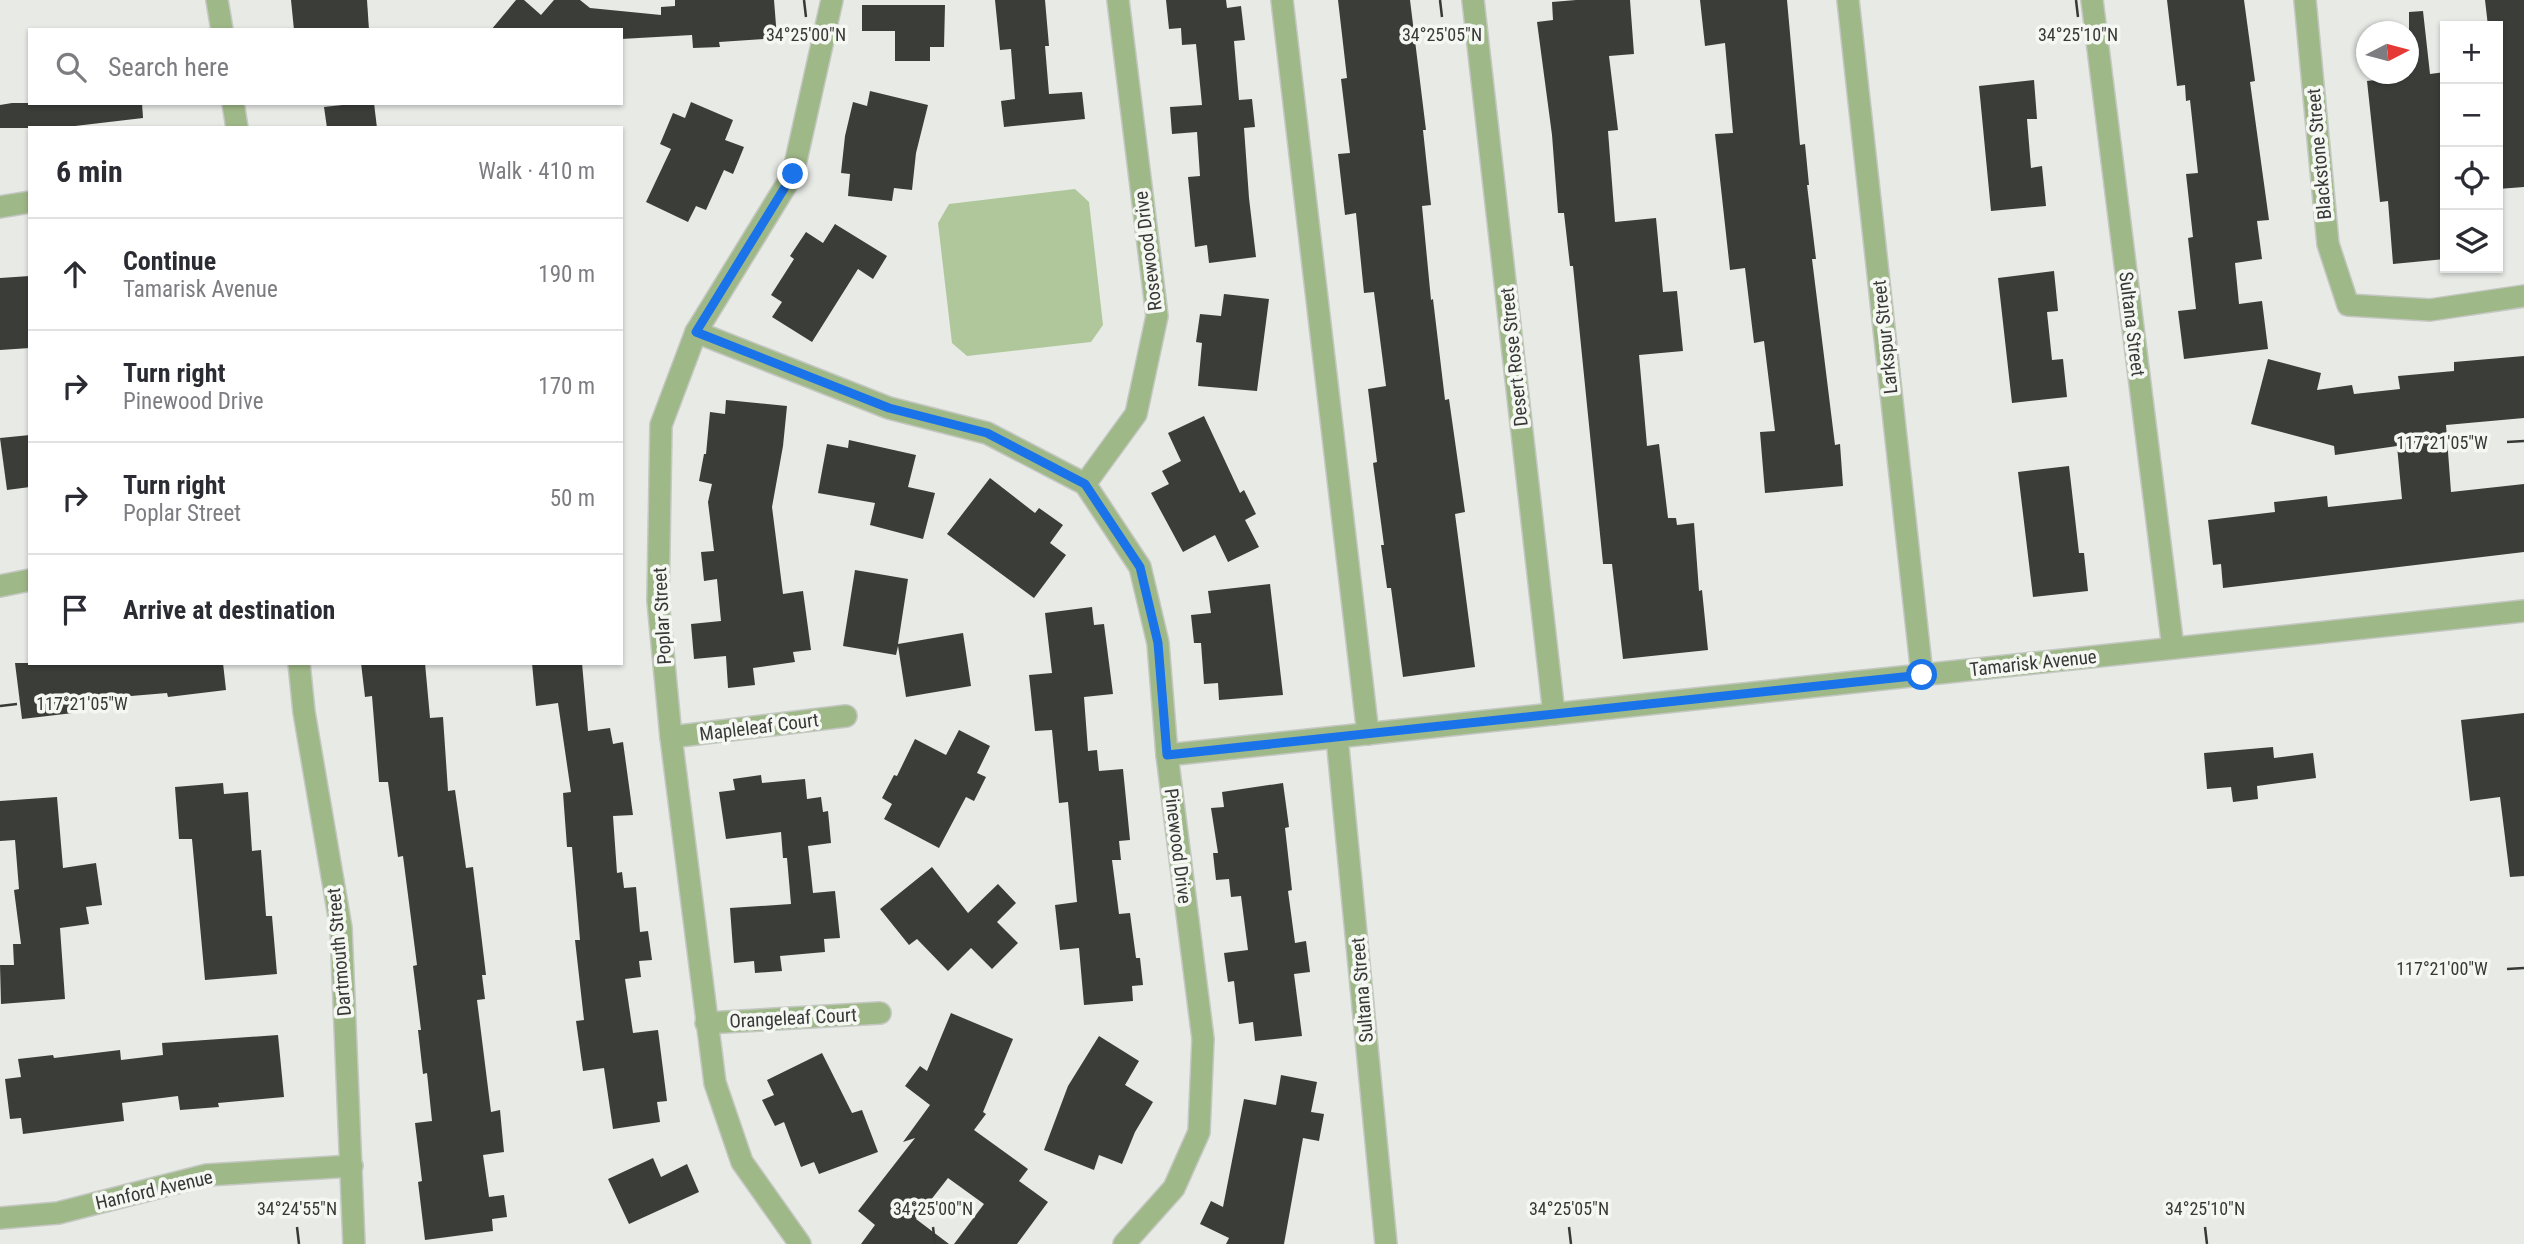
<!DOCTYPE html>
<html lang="en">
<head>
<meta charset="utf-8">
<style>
	body { margin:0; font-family:"Roboto Condensed",sans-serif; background:#f2f2f3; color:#2b2b33 }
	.controls { position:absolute; right:21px; top:21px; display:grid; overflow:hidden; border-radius:0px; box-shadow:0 2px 5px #0004 }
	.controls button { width:63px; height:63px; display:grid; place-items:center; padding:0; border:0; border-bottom:2px solid #e1e1e2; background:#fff; color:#2b2b33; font:35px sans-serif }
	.compass { position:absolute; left:2356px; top:21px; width:63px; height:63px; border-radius:50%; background:#fff; box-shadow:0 2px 5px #0004; rotate:84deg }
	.stop { position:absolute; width:21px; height:21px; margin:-16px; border:5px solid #1a73e8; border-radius:50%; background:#fff }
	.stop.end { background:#1a73e8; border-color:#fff; box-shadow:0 2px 7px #0008 }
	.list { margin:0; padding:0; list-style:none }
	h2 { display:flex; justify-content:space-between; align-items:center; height:91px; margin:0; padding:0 28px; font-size:30px }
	h2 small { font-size:23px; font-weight:400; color:#7c7c81 }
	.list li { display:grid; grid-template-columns:46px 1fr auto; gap:21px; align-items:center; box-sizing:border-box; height:112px; padding:0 28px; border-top:2px solid #e1e1e2 }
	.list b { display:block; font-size:26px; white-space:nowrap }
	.list p { margin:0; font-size:23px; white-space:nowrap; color:#7c7c81 }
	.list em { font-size:23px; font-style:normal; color:#7c7c81 }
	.icon { flex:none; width:38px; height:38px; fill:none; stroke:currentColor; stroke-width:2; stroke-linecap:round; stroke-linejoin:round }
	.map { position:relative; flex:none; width:2524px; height:1244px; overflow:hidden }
	.search { position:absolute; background:#fff; box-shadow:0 2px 5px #0004; left:28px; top:28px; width:595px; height:77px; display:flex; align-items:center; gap:18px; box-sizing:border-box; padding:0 24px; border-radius:0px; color:#7c7c81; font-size:26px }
	.panel { position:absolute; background:#fff; box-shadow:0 2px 5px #0004; left:28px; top:126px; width:595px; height:539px; border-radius:0px }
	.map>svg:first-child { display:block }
	.green { fill:#b0c79c }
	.building { fill:#3b3d39 }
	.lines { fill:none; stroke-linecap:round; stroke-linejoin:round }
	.minor-casing { stroke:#c4c7c2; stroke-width:24 }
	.minor { stroke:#9fb888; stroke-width:21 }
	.route { stroke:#1a73e8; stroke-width:9 }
	.ticks { fill:none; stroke:#383937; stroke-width:2.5 }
	.labels { text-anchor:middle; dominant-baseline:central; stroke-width:7; stroke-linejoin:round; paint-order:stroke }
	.street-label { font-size:19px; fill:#383937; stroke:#f4f7f2 }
	.ticks-label { font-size:18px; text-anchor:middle; fill:#383937; stroke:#f4f7f2; stroke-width:7; stroke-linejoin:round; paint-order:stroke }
</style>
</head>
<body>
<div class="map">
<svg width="2524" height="1244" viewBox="0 0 2524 1244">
	<rect width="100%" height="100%" fill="#e7eae5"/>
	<polygon class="green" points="1075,189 1089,202 1103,325 1091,342 967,356 952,343 938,223 949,204"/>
	<g class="building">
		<polygon points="291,0 367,0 369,30 294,30"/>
		<polygon points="516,0 524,0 541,15 554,0 580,0 590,8 661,15 661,7 675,6 675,0 774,0 777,38 719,42 720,47 693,48 692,35 621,39 621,30 491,30"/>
		<polygon points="995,0 1045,0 1049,46 1045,46 1049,94 1082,92 1085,119 1004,127 1001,101 1015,99 1011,49 1000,50"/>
		<polygon points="1166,0 1226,0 1227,8 1241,6 1245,40 1234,41 1239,100 1252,99 1255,127 1244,128 1249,198 1256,257 1209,263 1207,245 1195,247 1188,177 1200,176 1197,132 1172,134 1170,107 1202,105 1196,44 1182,45 1181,28 1169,29"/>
		<polygon points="1338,0 1410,0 1426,130 1423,130 1431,205 1422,206 1431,300 1433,299 1445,400 1449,399 1465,512 1455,514 1475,667 1403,677 1391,588 1387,588 1381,545 1384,545 1373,463 1377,462 1368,389 1386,386 1374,292 1364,293 1356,213 1345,215 1338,154 1350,153 1341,79 1347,78"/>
		<polygon points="1576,0 1630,0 1634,54 1609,56 1618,130 1608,131 1615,222 1656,218 1663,292 1677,291 1683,351 1639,355 1647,446 1659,444 1668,518 1676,518 1677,525 1694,523 1699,591 1702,590 1708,650 1623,659 1612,564 1603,564 1573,266 1570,266 1564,213 1558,213 1552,135 1537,22 1553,20 1552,2"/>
		<polygon points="1700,0 1787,0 1800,145 1805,144 1809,185 1807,185 1816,259 1812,259 1835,445 1840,444 1843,486 1765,493 1760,432 1775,431 1764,341 1754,343 1745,268 1730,270 1715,134 1733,133 1725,43 1705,46"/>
		<polygon points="2167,0 2244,0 2255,81 2250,82 2269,220 2257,221 2262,259 2235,263 2239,304 2262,301 2268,349 2184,359 2178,311 2196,309 2188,238 2193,237 2186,174 2198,173 2190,100 2186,101 2185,85 2177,86"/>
		<polygon points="2485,0 2524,0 2524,187 2498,189 2498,26 2488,26"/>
		<polygon points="862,5 945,5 944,47 930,47 930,61 895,61 895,31 862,31"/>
		<polygon points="2423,11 2430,74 2445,72 2445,126 2441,126 2445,180 2445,259 2393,264 2388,201 2380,202 2367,81 2409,76 2409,12"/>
		<polygon points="2034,80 2037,119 2027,119 2031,168 2042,166 2046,206 1991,211 1979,86"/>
		<polygon points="870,91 928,105 916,153 912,190 894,188 892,201 848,196 850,174 841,173 845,136 853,102 867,106"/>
		<polygon points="691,102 733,120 725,140 744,147 733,174 724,170 706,210 696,206 688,222 646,202 671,149 660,144 673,113 685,118"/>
		<polygon points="12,103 142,103 143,118 58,128 0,128 0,105"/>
		<polygon points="361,103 374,103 377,128 327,128 324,107"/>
		<polygon points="835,224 887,256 873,279 858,269 812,342 772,317 782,302 771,295 794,259 790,256 806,232 823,243"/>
		<polygon points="2054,271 2058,311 2047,312 2052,360 2063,359 2067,397 2012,403 1998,278"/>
		<polygon points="30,276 30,348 0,350 0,278"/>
		<polygon points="1224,294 1269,299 1257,391 1198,386 1202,343 1196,342 1200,314 1221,316"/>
		<polygon points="2524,356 2524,418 2446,425 2451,492 2524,484 2524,552 2223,588 2221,564 2213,565 2208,520 2275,512 2274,502 2327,496 2328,507 2402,499 2397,446 2335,455 2334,446 2251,424 2268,359 2321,373 2317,390 2352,385 2354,394 2400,389 2398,376 2454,371 2454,362"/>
		<polygon points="726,400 787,406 783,446 772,507 783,594 803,591 811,650 793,652 795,662 753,668 755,685 728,688 726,656 694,659 691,624 721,621 717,579 704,581 701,552 714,551 708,502 712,484 699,481 704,454 706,454 710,412 725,414"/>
		<polygon points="1204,416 1240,493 1244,490 1256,514 1245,520 1259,547 1228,562 1215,535 1183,552 1151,493 1169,484 1162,471 1181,461 1168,433"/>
		<polygon points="30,435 30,487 7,490 0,438"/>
		<polygon points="849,440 916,455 908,487 935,493 923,539 870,525 875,503 818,493 827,444 848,448"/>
		<polygon points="2069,466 2079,553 2084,553 2088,591 2033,597 2018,472"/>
		<polygon points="990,478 1035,513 1039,508 1063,525 1050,543 1066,555 1034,598 947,534"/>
		<polygon points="855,570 908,579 898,644 963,633 971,686 906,697 898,646 896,655 843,646"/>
		<polygon points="1270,584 1283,695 1219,700 1218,683 1204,684 1201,643 1194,643 1191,615 1211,613 1208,591"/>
		<polygon points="1092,607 1094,625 1104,624 1113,694 1084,697 1088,751 1097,750 1099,771 1123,769 1130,840 1119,841 1121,860 1112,860 1119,914 1130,913 1136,958 1140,958 1143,985 1132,986 1133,1001 1084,1005 1079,948 1060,950 1055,905 1077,902 1068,802 1059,803 1052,730 1035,731 1029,675 1052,673 1045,613"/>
		<polygon points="15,663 223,663 226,690 168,697 167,693 71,701 73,713 22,719"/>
		<polygon points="361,663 425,663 430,718 443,717 448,791 455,790 466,868 473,867 486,975 482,975 485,999 477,1000 491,1112 500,1110 504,1152 483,1155 489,1197 504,1195 507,1217 492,1219 493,1231 425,1240 418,1182 422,1181 415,1123 432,1121 427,1073 423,1074 418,1030 421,1030 413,966 417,965 403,856 398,857 388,782 379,782 372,696 365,697"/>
		<polygon points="532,663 582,663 588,731 610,728 613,744 623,742 633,815 613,816 617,873 622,872 624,888 636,887 640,932 648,931 652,960 639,961 641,977 625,979 633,1033 658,1030 667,1101 657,1102 660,1122 613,1129 604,1068 583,1071 576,1021 584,1020 575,940 580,940 572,847 567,847 563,793 571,792 558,703 536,706"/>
		<polygon points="2524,713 2524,876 2510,877 2500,797 2470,801 2461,720"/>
		<polygon points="959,730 990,746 977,773 986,777 974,801 966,797 939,848 884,819 892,804 882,798 894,775 897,776 915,739 946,755"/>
		<polygon points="2273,747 2274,758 2313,753 2316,778 2257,786 2258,799 2233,802 2231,787 2207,789 2204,753"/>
		<polygon points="761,775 762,783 805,779 807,799 821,797 823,812 828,811 831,843 808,846 813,893 835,891 840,938 824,939 825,952 780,956 782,971 755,973 754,961 734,963 730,908 791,904 787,858 783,858 781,832 726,839 719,792 735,790 733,779"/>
		<polygon points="223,783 224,794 248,792 252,851 261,850 266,916 272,916 277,974 205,980 192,839 179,839 175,787"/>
		<polygon points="1283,783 1289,827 1285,828 1292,890 1288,891 1295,943 1306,941 1310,972 1294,974 1302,1036 1255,1041 1253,1022 1239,1024 1234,981 1228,982 1224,953 1248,950 1241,896 1231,897 1229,879 1216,880 1213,853 1218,853 1211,808 1224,807 1222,792"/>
		<polygon points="57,797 63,868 96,863 102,905 86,907 89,924 60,928 65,999 1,1004 0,965 14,965 13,944 21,944 14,890 19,889 15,840 0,841 0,801"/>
		<polygon points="932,867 968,913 998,884 1016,903 997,922 1018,943 992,969 971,948 948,971 917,939 909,945 880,909"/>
		<polygon points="951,1013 1013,1039 983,1112 986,1114 974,1130 1028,1169 1019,1181 1048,1202 1017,1244 954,1244 984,1204 948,1178 916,1219 949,1244 861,1244 875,1225 858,1211 915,1138 903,1142 930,1105 905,1086 920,1066 927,1071"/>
		<polygon points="278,1035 284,1097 218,1103 219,1107 180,1110 178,1096 122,1103 124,1121 23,1134 21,1118 10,1119 5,1079 21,1077 18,1059 53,1055 54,1058 120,1050 121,1060 163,1055 162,1043"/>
		<polygon points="1099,1036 1139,1061 1125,1085 1153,1102 1135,1132 1122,1164 1099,1155 1094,1170 1044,1150 1068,1086"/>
		<polygon points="822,1053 852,1113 862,1110 878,1152 819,1174 814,1162 801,1167 784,1122 775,1126 762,1100 774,1095 767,1080"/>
		<polygon points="1281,1075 1317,1082 1311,1112 1324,1114 1319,1141 1303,1138 1284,1244 1226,1244 1229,1238 1200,1224 1211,1201 1223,1207 1244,1099 1276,1105"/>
		<polygon points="653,1158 661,1177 687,1164 699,1192 629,1224 608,1179"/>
	</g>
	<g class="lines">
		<defs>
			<g id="minor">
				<polyline points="217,0 222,30"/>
				<polyline points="1282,0 1368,734"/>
				<polyline points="1473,0 1554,714"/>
				<polyline points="1848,0 1922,675"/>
				<polyline points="2092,0 2173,648"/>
				<polyline points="2305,0 2328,244 2348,305 2430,310 2524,296"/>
				<polyline points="233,103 237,128"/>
				<polyline points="0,207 30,202"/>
				<polyline points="696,332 889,408 987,433 1085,484 1140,567 1158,643 1167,755 1203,1039 1199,1132 1174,1188 1124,1244"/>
				<polyline points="1085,484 1136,414 1157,316 1118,0"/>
				<polyline points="0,586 30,580"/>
				<polyline points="299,663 304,712 341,928 354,1244"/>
				<polyline points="671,737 846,716"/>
				<polyline points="1337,737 1386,1244"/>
				<polyline points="1167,755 2524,611"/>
				<polyline points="706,1023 880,1013"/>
				<polyline points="0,1218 58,1213 207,1175 352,1166"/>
				<polyline points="800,1244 742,1162 715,1083 671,737 658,601 661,425 696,332 793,174 832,0"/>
			</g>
		</defs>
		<use href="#minor" class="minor-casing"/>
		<use href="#minor" class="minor"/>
	</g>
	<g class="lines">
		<polyline class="route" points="793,174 696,332 889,408 987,433 1085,484 1140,567 1158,643 1167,755 1922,675"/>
	</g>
	<path class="ticks" d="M 804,0 L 806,17M 1440,0 L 1442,17M 2076,0 L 2078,17M 2507,442 L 2524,441M 0,706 L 17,704M 2507,969 L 2524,968M 297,1227 L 299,1244M 933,1227 L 935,1244M 1569,1227 L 1571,1244M 2205,1227 L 2207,1244"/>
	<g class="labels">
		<g class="street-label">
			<text transform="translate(2319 154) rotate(-95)">Blackstone Street</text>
			<text transform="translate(1148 251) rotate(-97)">Rosewood Drive</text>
			<text transform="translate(2132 324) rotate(83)">Sultana Street</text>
			<text transform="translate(1885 337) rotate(-96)">Larkspur Street</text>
			<text transform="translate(1514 357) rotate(-96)">Desert Rose Street</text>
			<text transform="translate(662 616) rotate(-93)">Poplar Street</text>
			<text transform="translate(2033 663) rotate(-6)">Tamarisk Avenue</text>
			<text transform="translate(759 727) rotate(-7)">Mapleleaf Court</text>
			<text transform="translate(1178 846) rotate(83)">Pinewood Drive</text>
			<text transform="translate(339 952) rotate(-95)">Dartmouth Street</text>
			<text transform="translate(1362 990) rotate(-95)">Sultana Street</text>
			<text transform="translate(793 1018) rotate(-3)">Orangeleaf Court</text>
			<text transform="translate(154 1190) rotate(-13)">Hanford Avenue</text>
		</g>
	</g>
	<g class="ticks-label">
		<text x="806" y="41">34°25'00"N</text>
		<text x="1442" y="41">34°25'05"N</text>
		<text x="2078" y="41">34°25'10"N</text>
		<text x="2442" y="449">117°21'05"W</text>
		<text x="82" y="710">117°21'05"W</text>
		<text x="2442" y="975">117°21'00"W</text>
		<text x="297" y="1215">34°24'55"N</text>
		<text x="933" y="1215">34°25'00"N</text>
		<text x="1569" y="1215">34°25'05"N</text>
		<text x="2205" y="1215">34°25'10"N</text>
	</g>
</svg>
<div class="controls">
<button>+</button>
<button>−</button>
<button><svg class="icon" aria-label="locate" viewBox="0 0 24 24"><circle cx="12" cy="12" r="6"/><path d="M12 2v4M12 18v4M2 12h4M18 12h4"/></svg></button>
<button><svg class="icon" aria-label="layers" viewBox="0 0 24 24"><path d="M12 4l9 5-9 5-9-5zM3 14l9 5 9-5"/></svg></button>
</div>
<svg class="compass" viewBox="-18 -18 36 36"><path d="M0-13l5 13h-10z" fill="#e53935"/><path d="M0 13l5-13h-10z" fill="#7c7c81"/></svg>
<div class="stop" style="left:1922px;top:675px"></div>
<div class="stop end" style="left:793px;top:174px"></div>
<div class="search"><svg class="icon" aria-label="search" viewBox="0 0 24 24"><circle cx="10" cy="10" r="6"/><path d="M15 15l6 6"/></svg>Search here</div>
<section class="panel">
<h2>6 min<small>Walk · 410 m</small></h2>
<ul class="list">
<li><svg class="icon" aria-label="ahead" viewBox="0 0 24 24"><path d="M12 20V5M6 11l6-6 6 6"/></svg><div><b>Continue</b><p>Tamarisk Avenue</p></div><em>190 m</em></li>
<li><svg class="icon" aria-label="right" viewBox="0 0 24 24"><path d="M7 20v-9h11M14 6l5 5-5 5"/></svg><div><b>Turn right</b><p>Pinewood Drive</p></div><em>170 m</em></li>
<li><svg class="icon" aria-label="right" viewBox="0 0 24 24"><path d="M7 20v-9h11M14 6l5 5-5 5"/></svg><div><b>Turn right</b><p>Poplar Street</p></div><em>50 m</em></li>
<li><svg class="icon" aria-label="arrive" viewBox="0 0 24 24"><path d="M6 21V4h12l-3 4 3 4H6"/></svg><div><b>Arrive at destination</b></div></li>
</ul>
</section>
</div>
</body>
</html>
